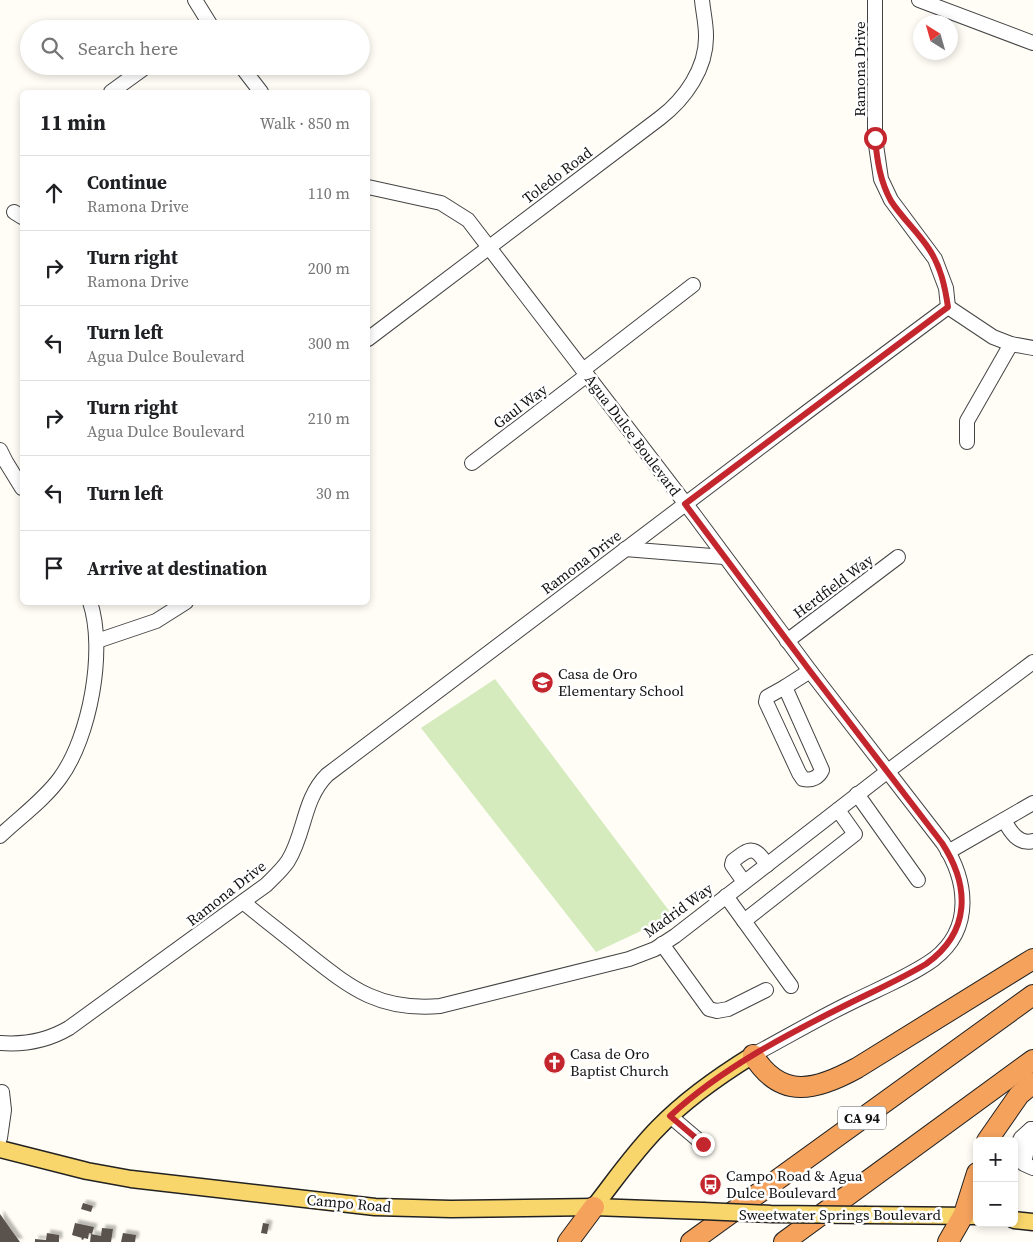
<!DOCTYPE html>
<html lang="en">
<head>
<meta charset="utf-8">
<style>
	body { margin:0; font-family:"Source Serif 4",serif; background:#f2f2f2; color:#202124 }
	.controls { position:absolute; right:15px; bottom:15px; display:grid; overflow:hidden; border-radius:8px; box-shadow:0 2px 8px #0003 }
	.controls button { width:45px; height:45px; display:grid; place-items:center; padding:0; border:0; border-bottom:1px solid #e0e0e0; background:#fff; color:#202124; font:25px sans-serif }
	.compass { position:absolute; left:913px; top:15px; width:45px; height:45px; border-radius:50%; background:#fff; box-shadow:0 2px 8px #0003; rotate:323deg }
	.stop { position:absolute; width:15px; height:15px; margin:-11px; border:4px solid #c4262e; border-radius:50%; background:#fff }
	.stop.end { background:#c4262e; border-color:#fff; box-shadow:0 1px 5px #0008 }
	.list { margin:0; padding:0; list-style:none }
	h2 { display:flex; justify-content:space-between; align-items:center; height:65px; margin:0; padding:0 20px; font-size:21px }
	h2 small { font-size:16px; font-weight:400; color:#757577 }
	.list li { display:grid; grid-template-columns:32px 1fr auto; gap:15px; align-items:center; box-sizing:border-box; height:75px; padding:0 20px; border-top:1px solid #e0e0e0 }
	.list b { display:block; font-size:19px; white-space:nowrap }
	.list p { margin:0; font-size:16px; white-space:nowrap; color:#757577 }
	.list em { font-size:16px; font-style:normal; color:#757577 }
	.icon { flex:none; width:28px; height:28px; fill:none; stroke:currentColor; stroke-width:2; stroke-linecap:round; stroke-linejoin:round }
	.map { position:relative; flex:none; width:1033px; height:1242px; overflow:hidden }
	.search { position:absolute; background:#fff; box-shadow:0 2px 8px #0003; left:20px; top:20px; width:350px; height:55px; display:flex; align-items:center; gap:12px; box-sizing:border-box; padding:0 18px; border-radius:28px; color:#757577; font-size:19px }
	.panel { position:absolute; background:#fff; box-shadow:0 2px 8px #0003; left:20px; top:90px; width:350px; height:515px; border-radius:8px }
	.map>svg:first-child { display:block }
	.green { fill:#d5ebbd }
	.building { fill:#5a524d; filter:url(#shadow) }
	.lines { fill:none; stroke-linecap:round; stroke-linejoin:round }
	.minor-casing { stroke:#444; stroke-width:16 }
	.major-casing { stroke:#222; stroke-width:19 }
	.highway-casing { stroke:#222; stroke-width:22 }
	.minor { stroke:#fff; stroke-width:14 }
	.major { stroke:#f9d66b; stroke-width:16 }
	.highway { stroke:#f5a25d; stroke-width:20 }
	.major-bridge-casing { stroke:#222; stroke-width:19; stroke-linecap:butt }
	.major-bridge { stroke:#f9d66b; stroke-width:16 }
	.route { stroke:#c4262e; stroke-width:6 }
	.labels { text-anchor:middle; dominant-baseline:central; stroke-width:5; stroke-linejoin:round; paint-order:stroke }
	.shield { fill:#fff; stroke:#585858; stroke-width:1 }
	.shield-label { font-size:14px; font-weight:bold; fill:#111 }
	.street-label { font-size:15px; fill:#111; stroke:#fff }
	.poi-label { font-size:15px; fill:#111; stroke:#fff; text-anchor:start }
</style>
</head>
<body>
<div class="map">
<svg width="1033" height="1242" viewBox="0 0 1033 1242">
	<defs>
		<filter id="shadow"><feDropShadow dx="3.5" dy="-3.5" stdDeviation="1" flood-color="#0004"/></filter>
	</defs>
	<rect width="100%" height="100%" fill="#fffdf5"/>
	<polygon class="green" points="495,679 673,916 596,952 421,728"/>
	<g class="building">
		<polygon points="83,1203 93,1206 91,1212 81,1209"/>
		<polygon points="0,1214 12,1231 20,1242 0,1242"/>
		<polygon points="75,1223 94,1227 92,1234 89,1233 88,1239 84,1238 83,1240 81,1239 82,1238 72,1235"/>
		<polygon points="263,1223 269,1224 267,1234 261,1233"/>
		<polygon points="102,1228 113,1229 111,1242 90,1242 91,1234 101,1236"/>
		<polygon points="47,1233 59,1235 59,1242 35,1242 35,1239 46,1240"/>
		<polygon points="123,1233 136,1235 135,1242 121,1242"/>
	</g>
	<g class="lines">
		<defs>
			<g id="minor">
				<polyline points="195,0 213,29"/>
				<polyline points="919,0 1033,43"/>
				<polyline points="241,66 261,92"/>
				<polyline points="111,92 147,66"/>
				<path d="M 368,187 L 441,203 L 468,220 L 695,516 L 810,671 L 943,843 C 967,880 974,928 934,959 C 911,976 876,990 850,1003 C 817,1019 785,1038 753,1055"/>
				<polyline points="14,212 22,217"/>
				<polyline points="948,307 993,337 1011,344 1033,348"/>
				<path d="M 368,339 L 660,118 C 685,99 707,68 706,35 C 706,24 703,11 702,0"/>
				<polyline points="583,370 693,285"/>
				<polyline points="967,442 967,421 1011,344"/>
				<polyline points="0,450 6,462 22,488"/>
				<polyline points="472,463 587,375"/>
				<polyline points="625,549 724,557"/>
				<polyline points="97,641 156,621 186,602"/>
				<polyline points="787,641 898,557"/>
				<path d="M 785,687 L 822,770 C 819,777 812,781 803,779 L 799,773 L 766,702 L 767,697 Z"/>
				<polyline points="785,687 810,671"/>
				<polyline points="857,794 918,880"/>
				<path d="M 1004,820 C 1010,831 1018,845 1033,841"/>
				<path d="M 0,836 C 20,817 44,800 60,778 C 90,737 106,650 90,602"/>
				<polyline points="948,852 1033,803"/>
				<path d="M 744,882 L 732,865 L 733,861 C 750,847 755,846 767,865"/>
				<polyline points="726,896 791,986"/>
				<path d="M 243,902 C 265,920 287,937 309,955 C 353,990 381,1011 440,1006 L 629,959 L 655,949 L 675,936 L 888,771 L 1033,662"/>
				<polyline points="744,921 855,834 838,810"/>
				<polyline points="662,944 709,1009 717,1011 728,1009 766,990"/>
				<path d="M 0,1043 C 25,1045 47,1041 69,1028 L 266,885 C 274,877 282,870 288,861 C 305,834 303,799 327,775 L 811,409 L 948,307 L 946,288 L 935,259 L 891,200 L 881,179 L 875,138 L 875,0"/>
				<polyline points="670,1116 703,1144"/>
				<polyline points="1031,1129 1024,1164 1033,1168"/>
				<polyline points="0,1138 4,1110 2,1092"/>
				<polyline points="1014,1153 1021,1138 1031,1129"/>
			</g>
			<g id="major">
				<polyline points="0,1149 87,1171 131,1179 375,1207 451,1209 594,1207 703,1211"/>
				<path d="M 594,1207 C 615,1180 635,1151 659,1127 C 687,1098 719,1076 753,1055"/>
				<polyline points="866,1215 977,1216"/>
				<polyline points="1014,1220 1033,1222"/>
			</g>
			<g id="highway">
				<path d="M 753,1055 C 781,1101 817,1090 857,1068 L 1033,959"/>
				<polyline points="987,1141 1019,1095 1033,1083"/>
				<polyline points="568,1242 594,1207"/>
				<polyline points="691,1242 1033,995"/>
				<polyline points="784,1242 1033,1060"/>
				<polyline points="948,1242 964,1214 977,1173"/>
			</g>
		</defs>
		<use href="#minor" class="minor-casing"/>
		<use href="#major" class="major-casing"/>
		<use href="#highway" class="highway-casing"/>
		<use href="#minor" class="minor"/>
		<use href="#major" class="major"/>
		<use href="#highway" class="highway"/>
		<defs>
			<polyline id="major-bridge" points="703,1211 771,1214 866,1215"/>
		</defs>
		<use href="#major-bridge" class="major-bridge-casing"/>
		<use href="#major-bridge" class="major-bridge"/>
	</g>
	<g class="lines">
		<path class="route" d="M 703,1144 L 670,1116 C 722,1068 786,1035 848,1004 C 874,991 901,979 926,964 C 971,932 970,886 942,843 L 810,671 L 685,504 L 948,307 C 945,287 941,267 929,249 C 918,232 902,218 891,201 C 880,181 877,160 875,138"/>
	</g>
	<defs>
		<symbol id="school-disc" viewBox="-11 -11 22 22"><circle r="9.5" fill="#c4262e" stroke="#fff"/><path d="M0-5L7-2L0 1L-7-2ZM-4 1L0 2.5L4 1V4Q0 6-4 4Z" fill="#fff"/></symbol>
		<symbol id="church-disc" viewBox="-11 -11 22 22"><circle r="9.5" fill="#c4262e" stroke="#fff"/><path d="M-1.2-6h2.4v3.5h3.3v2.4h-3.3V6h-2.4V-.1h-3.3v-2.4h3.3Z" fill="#fff"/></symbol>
		<symbol id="bus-disc" viewBox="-11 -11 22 22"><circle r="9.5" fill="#c4262e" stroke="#fff"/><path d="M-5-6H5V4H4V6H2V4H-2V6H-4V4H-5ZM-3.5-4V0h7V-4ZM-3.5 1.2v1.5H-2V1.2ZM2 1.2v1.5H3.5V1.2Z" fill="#fff"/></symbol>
	</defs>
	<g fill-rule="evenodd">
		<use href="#school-disc" x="530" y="670" width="25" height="25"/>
		<use href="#church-disc" x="542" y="1050" width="25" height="25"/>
		<use href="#bus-disc" x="698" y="1172" width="25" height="25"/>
	</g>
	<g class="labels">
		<rect class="shield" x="838" y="1106.5" width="48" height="23" rx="4"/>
		<g class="shield-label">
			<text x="862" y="1118">CA 94</text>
		</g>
		<g class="street-label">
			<text transform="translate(859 69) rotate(-90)">Ramona Drive</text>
			<text transform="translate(557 175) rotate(-37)">Toledo Road</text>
			<text transform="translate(520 406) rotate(-37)">Gaul Way</text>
			<text transform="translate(633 435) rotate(53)">Agua Dulce Boulevard</text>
			<text transform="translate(581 562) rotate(-37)">Ramona Drive</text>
			<text transform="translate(833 586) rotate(-37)">Herdfield Way</text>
			<text transform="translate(226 893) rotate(-38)">Ramona Drive</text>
			<text transform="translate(678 910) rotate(-36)">Madrid Way</text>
			<text transform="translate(349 1203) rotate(5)">Campo Road</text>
			<text x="840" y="1214">Sweetwater Springs Boulevard</text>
		</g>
		<g class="poi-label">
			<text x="558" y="673">Casa de Oro<tspan x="558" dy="17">Elementary School</tspan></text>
			<text x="570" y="1053">Casa de Oro<tspan x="570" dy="17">Baptist Church</tspan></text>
			<text x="726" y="1175">Campo Road &amp; Agua<tspan x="726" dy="17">Dulce Boulevard</tspan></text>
		</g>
	</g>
</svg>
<div class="controls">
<button>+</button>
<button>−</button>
</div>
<svg class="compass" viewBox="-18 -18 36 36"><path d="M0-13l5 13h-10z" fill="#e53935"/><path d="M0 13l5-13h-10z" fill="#757577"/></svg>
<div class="stop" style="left:875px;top:138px"></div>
<div class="stop end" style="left:703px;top:1144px"></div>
<div class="search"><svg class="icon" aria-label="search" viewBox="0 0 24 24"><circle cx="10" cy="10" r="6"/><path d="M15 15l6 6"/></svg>Search here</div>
<section class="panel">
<h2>11 min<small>Walk · 850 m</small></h2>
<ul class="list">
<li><svg class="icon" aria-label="ahead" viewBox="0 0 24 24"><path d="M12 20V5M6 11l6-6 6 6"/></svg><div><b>Continue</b><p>Ramona Drive</p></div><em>110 m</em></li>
<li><svg class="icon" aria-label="right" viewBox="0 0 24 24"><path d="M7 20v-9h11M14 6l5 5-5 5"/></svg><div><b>Turn right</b><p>Ramona Drive</p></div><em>200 m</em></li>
<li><svg class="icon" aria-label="left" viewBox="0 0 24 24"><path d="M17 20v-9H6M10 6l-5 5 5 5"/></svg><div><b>Turn left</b><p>Agua Dulce Boulevard</p></div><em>300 m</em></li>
<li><svg class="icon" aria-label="right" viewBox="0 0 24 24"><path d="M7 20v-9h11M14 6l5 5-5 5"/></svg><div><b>Turn right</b><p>Agua Dulce Boulevard</p></div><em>210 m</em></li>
<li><svg class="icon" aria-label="left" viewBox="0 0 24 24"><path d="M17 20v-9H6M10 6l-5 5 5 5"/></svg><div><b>Turn left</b></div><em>30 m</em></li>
<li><svg class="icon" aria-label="arrive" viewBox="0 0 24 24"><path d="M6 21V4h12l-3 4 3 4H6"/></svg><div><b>Arrive at destination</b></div></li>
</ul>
</section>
</div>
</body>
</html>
